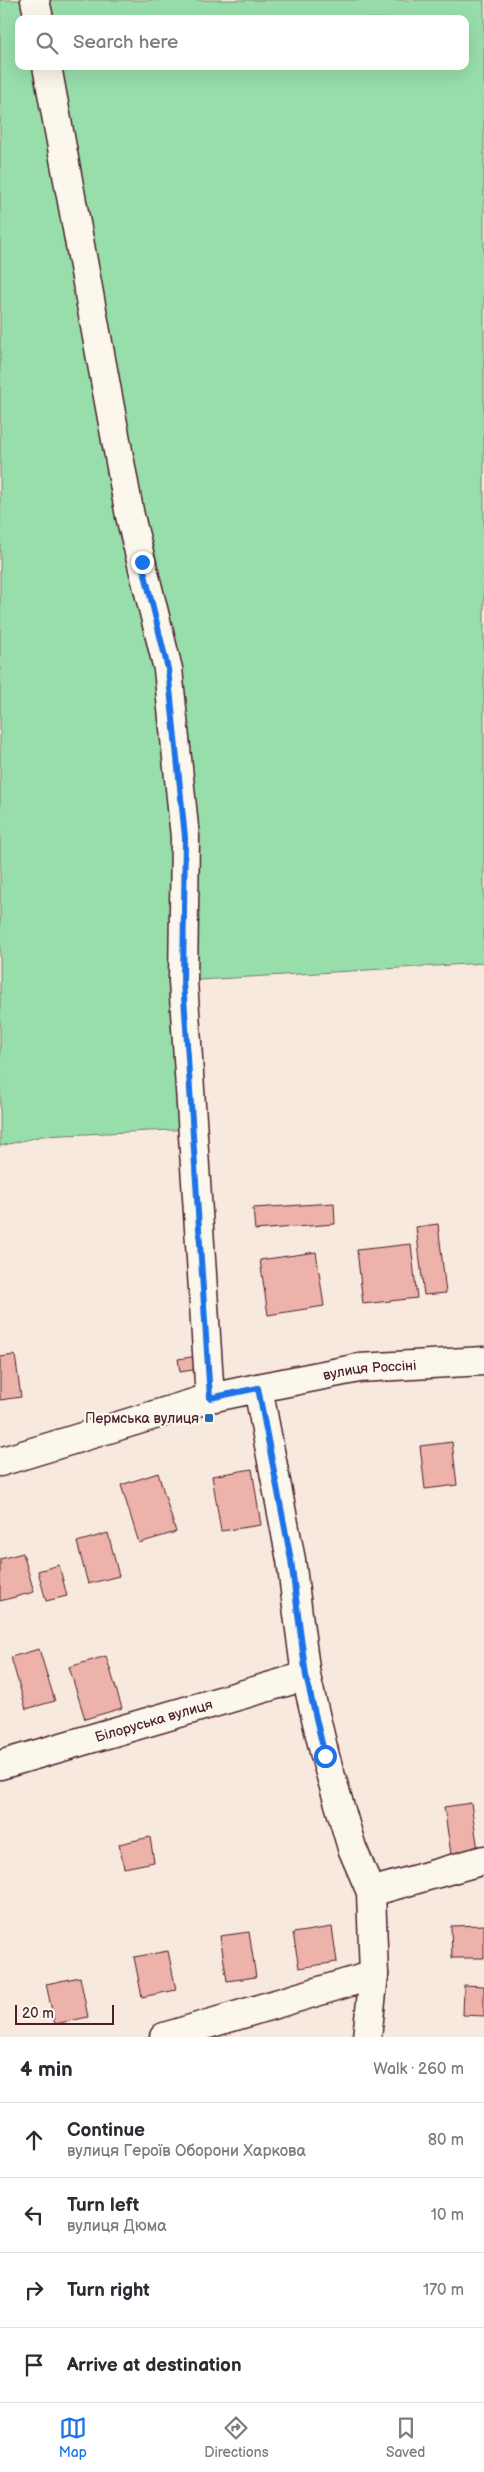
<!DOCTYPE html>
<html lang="en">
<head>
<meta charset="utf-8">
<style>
	body { margin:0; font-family:"Balsamiq Sans",sans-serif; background:#f2f2f3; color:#2b2b33 }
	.scale { position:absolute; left:15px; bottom:12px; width:99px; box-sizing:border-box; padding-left:5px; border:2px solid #4a1f2b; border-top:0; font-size:14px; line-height:18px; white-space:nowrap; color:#4a1f2b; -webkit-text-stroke:4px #fbf7ec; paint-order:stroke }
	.stop { position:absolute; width:15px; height:15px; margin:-11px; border:4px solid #1a73e8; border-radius:50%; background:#fff }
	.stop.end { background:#1a73e8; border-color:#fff; box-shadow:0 1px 5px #0008 }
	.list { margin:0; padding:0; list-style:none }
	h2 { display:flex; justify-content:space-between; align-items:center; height:65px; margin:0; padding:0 20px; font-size:21px }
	h2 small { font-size:16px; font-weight:400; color:#7c7c81 }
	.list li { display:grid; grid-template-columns:32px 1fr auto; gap:15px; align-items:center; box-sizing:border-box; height:75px; padding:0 20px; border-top:1px solid #e1e1e2 }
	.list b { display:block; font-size:19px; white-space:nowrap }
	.list p { margin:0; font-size:16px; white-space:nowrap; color:#7c7c81 }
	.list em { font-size:16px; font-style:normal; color:#7c7c81 }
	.icon { flex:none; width:28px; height:28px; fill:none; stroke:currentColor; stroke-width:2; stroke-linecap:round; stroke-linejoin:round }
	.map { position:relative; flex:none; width:484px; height:2037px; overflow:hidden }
	.search { position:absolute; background:#fff; box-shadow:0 5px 20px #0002; left:15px; right:15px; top:15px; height:55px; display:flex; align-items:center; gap:12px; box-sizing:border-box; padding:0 18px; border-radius:10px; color:#7c7c81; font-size:19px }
	.sheet { height:365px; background:#fff }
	nav { display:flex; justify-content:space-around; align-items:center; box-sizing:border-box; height:70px; border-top:1px solid #e1e1e2; background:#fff; font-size:14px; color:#7c7c81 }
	nav a { display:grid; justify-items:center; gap:2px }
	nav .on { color:#1a73e8 }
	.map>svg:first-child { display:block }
	.green { fill:#98deab; stroke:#717e6b; fill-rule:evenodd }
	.building { fill:#edb2aa; stroke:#4a1f2b }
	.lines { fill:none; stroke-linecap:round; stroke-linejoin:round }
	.street-casing { stroke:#4a1f2b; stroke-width:31 }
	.secondary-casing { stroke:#4a1f2b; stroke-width:31 }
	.street { stroke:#fbf7ec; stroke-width:28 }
	.secondary { stroke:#fbf7ec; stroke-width:28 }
	.route { stroke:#1a73e8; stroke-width:6 }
	.poi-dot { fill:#1f6fb2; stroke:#fbf7ec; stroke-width:2 }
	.labels { text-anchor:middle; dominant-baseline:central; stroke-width:4.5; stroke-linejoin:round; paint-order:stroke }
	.street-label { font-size:14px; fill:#4a1f2b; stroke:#fbf7ec }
	.poi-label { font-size:14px; fill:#4a1f2b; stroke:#fbf7ec; text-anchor:end }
</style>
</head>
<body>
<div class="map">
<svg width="484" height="2037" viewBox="0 0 484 2037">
	<rect width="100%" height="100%" fill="#f8e9df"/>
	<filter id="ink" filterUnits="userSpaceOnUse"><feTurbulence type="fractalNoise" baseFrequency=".02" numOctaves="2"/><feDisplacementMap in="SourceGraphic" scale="10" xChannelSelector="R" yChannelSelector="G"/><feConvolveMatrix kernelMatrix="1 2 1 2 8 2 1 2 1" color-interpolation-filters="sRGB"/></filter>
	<g filter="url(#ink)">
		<path class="green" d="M 0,0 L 484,0 L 484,963 L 183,981 L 193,1129 L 42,1136 L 0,1146 ZM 19,19 L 465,19 L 465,66 L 19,66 Z"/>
		<g class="building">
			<polygon points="334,1203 335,1224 255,1230 253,1208"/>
			<polygon points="438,1224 446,1293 424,1295 416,1227"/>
			<polygon points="411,1244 417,1298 363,1304 357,1250"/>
			<polygon points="316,1252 324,1306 268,1315 260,1260"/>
			<polygon points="15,1355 21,1397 0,1400 0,1357"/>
			<polygon points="198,1356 199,1369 180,1372 178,1359"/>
			<polygon points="452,1442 457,1485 425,1489 420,1446"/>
			<polygon points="252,1469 261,1525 221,1531 212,1476"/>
			<polygon points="158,1473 176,1532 139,1543 121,1485"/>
			<polygon points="108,1533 119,1576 88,1584 77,1542"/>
			<polygon points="23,1553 34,1592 0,1601 0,1559"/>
			<polygon points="59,1565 67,1596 46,1601 38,1571"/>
			<polygon points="39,1649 55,1701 26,1709 11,1657"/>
			<polygon points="106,1656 122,1708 85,1719 69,1667"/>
			<polygon points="471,1803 478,1850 451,1854 444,1807"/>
			<polygon points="150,1837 154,1862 124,1868 119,1844"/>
			<polygon points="484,1925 484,1958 452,1958 451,1926"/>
			<polygon points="332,1927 337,1962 299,1968 293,1933"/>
			<polygon points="249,1932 256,1977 227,1981 220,1936"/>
			<polygon points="168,1951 176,1990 142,1997 134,1957"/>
			<polygon points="80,1977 88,2017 55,2024 46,1984"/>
			<polygon points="464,1985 484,1986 484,2016 463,2015"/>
		</g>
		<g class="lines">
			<defs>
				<g id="street">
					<polyline points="35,0 39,19"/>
					<polyline points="47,66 130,516 168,669 185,837 183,981 210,1398"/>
					<polyline points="258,1388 291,1560 306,1676 325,1756 352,1848 371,1892 374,1975 367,2037"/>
					<path id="s1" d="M 0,1765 L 306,1676"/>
					<polyline points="371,1892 484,1860"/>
					<polyline points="164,2037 374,1975"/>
				</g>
				<g id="secondary">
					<path id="s2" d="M 0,1462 L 210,1398 L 258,1388 L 359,1368 L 484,1361"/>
				</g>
			</defs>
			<use href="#street" class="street-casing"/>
			<use href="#secondary" class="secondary-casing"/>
			<use href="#street" class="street"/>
			<use href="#secondary" class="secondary"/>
		</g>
	</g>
	<g class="lines" filter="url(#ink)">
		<polyline class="route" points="142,562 168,669 185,837 183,981 210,1398 258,1388 291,1560 306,1676 325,1756"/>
	</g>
	<rect class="poi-dot" x="204" y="1413" width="10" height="10" rx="2.5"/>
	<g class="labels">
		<g class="street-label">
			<text stroke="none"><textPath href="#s2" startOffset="382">вулиця Россіні</textPath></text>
			<text stroke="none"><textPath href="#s1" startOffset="160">Білоруська вулиця</textPath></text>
		</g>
		<g class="poi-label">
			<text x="199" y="1418">Пермська вулиця</text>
		</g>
	</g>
</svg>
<div class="scale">20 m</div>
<div class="stop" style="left:325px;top:1756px"></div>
<div class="stop end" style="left:142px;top:562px"></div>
<div class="search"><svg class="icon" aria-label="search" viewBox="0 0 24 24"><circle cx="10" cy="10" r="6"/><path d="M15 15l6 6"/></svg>Search here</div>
</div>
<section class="sheet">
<h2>4 min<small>Walk · 260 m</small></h2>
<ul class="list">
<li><svg class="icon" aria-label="ahead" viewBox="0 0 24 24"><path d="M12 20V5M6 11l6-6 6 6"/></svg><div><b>Continue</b><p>вулиця Героїв Оборони Харкова</p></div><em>80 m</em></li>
<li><svg class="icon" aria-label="left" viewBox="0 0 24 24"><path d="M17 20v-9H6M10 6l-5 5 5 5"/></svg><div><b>Turn left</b><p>вулиця Дюма</p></div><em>10 m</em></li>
<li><svg class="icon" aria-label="right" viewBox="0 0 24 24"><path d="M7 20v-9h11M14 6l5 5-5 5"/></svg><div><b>Turn right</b></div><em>170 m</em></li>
<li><svg class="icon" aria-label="arrive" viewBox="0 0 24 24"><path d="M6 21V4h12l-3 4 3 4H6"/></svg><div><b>Arrive at destination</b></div></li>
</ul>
</section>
<nav>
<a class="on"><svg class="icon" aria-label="map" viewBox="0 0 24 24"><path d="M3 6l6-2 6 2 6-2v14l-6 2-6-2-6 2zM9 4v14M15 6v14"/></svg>Map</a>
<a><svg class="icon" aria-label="directions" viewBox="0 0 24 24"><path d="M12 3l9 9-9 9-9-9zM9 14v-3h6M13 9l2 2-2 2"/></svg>Directions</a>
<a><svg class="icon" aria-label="saved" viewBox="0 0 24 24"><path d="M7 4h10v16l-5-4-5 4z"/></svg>Saved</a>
</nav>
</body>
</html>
